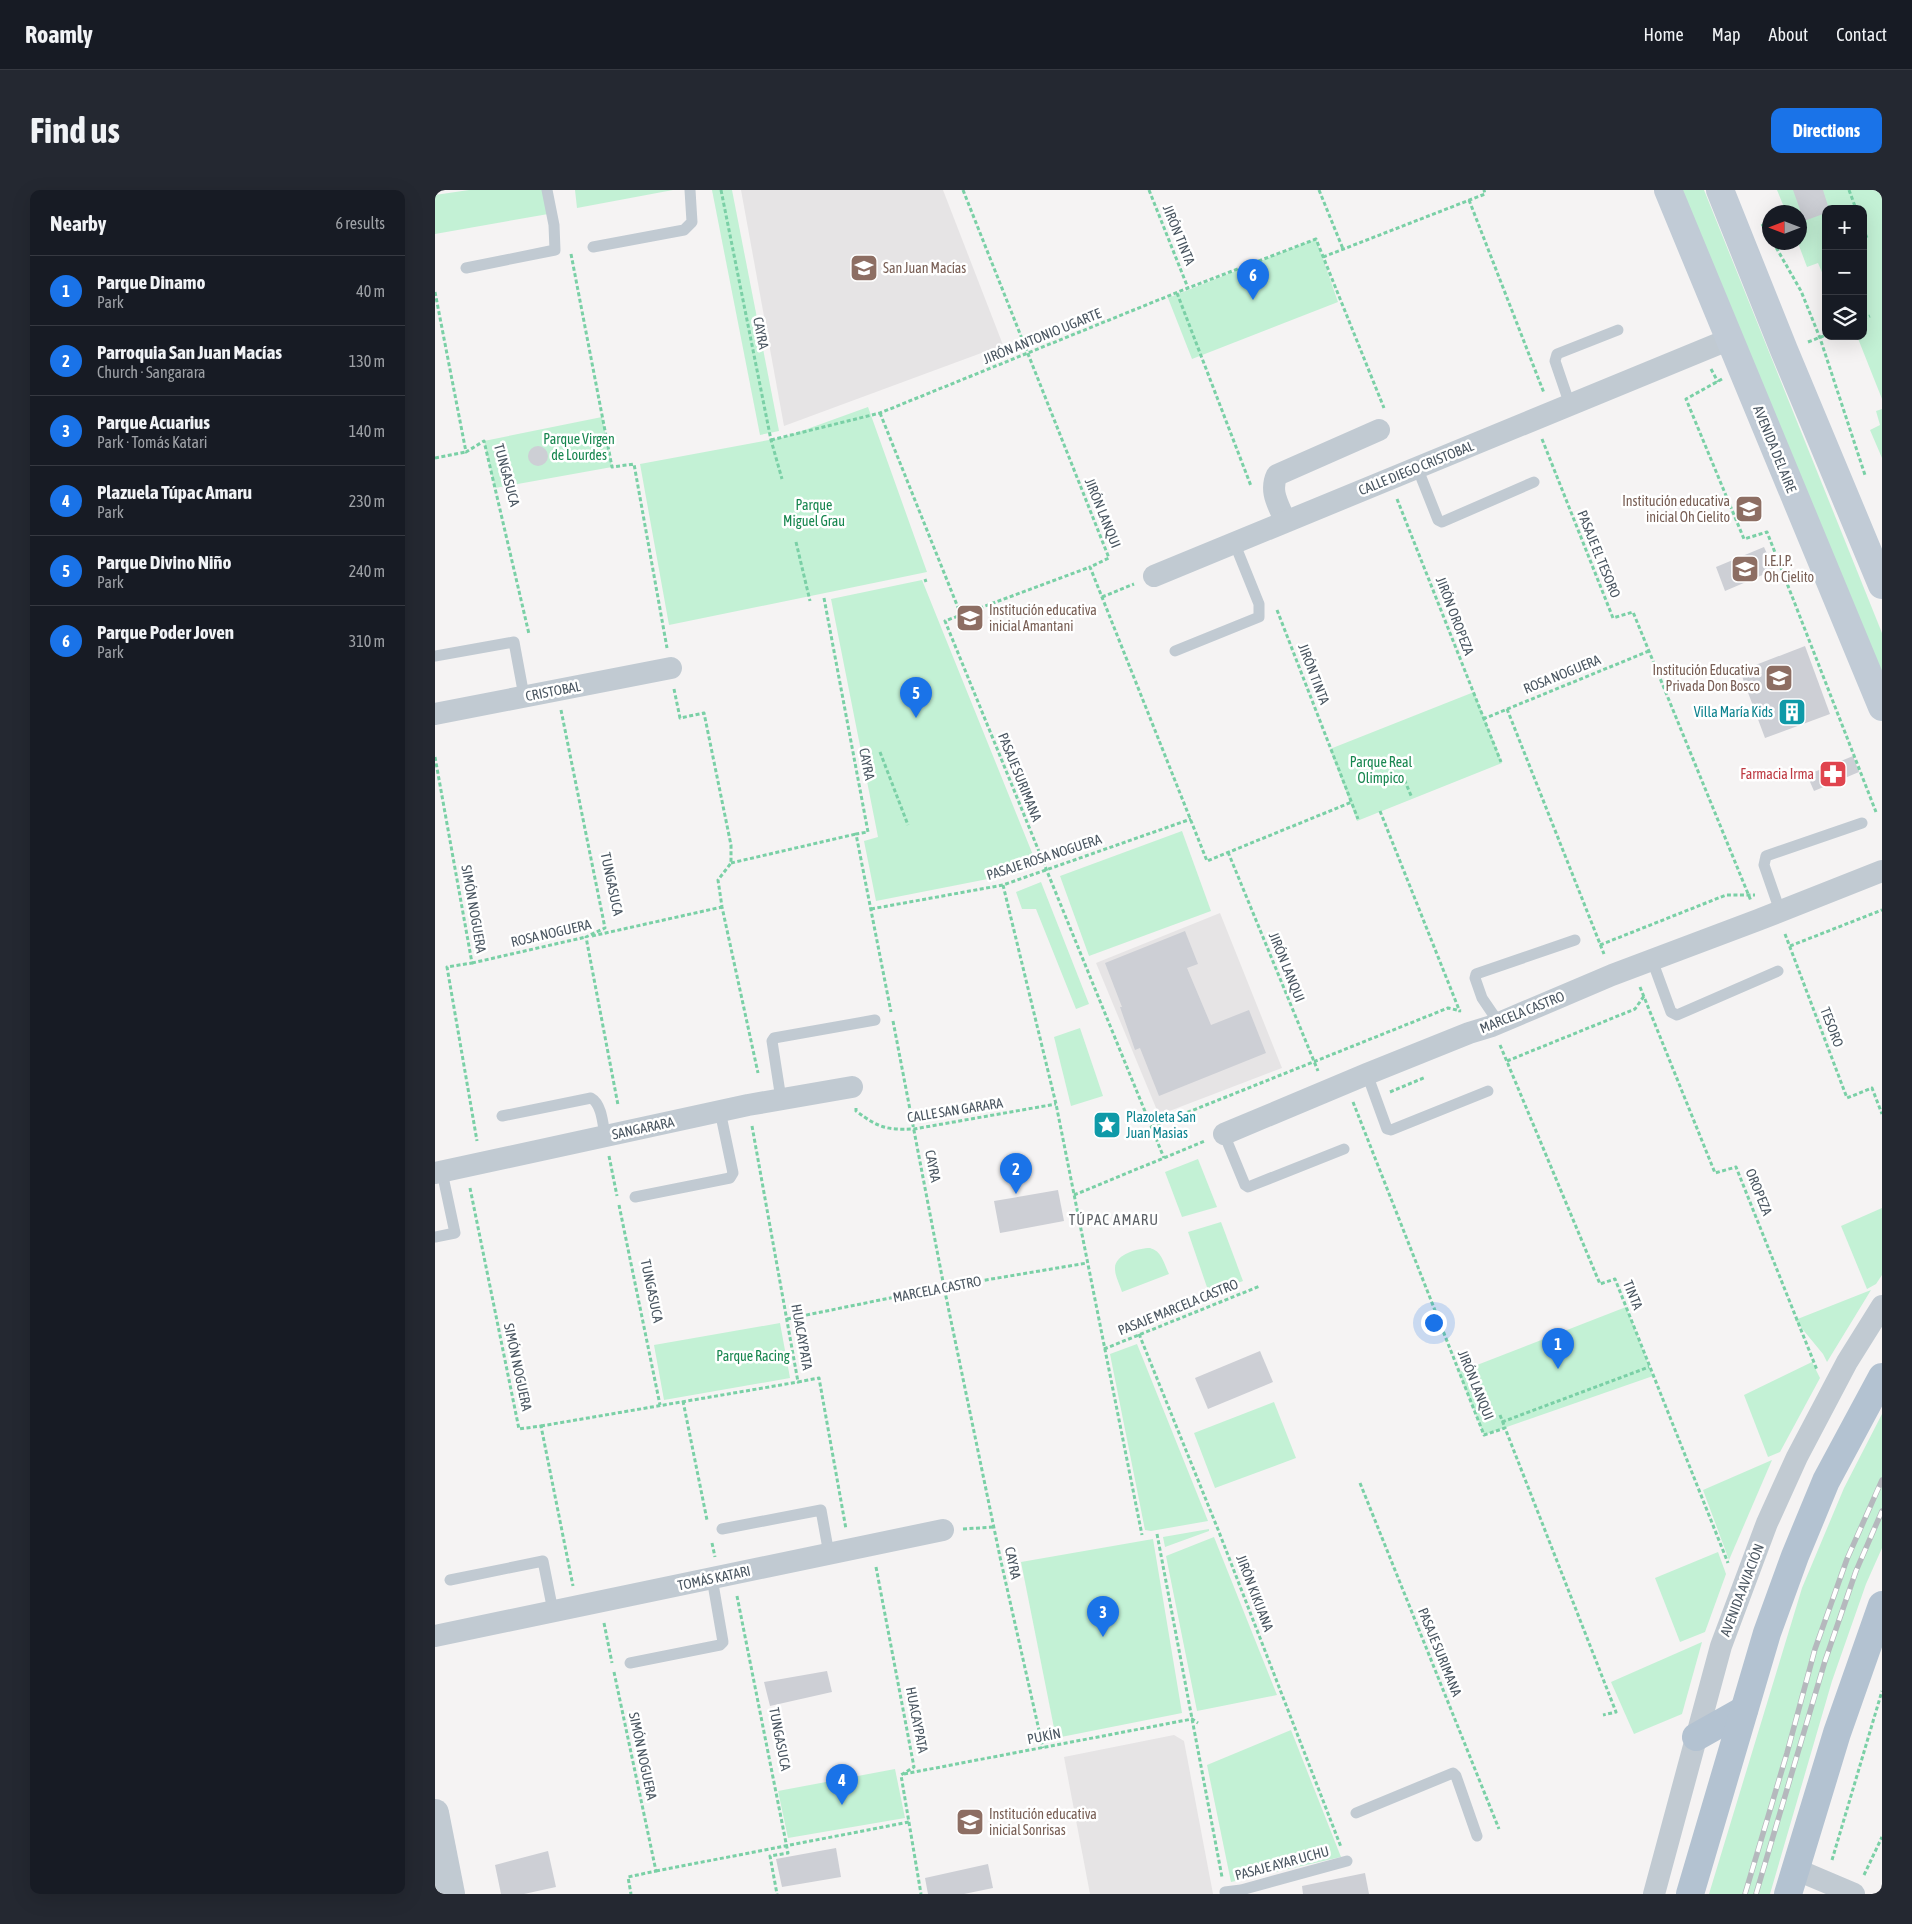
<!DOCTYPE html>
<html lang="en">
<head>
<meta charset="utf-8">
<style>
	body { margin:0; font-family:"Asap Condensed",sans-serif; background:#242831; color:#f1f3f6 }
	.controls { position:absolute; right:15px; top:15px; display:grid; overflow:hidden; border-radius:10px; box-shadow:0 5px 20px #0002 }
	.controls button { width:45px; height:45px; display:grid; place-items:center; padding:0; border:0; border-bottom:1px solid #363941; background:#171b24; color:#f1f3f6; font:25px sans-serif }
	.compass { position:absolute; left:1327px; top:15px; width:45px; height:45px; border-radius:50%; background:#171b24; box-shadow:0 5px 20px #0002; rotate:270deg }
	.you { position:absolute; left:998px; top:1132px; width:18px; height:18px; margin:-12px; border:4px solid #fff; border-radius:50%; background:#1a73e8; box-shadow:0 0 0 8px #1a73e833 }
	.badge { display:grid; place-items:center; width:32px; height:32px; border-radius:50%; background:#1a73e8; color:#fff; font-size:16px; font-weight:700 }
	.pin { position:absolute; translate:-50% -41px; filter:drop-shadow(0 1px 2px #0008) }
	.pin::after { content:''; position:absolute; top:26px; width:18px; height:15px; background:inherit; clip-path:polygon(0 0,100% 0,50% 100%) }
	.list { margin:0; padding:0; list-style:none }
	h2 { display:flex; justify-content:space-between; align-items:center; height:65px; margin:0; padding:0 20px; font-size:21px }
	h2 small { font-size:16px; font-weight:400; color:#9ea1a6 }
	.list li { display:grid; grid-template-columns:32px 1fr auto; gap:15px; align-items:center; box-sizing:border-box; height:70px; padding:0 20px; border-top:1px solid #363941 }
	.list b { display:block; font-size:19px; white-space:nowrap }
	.list p { margin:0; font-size:16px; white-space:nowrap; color:#9ea1a6 }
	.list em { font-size:16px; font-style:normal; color:#9ea1a6 }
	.icon { flex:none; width:28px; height:28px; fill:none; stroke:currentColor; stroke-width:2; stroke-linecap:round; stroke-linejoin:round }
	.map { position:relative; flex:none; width:1447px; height:1704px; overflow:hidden; border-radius:10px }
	header { display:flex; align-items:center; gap:30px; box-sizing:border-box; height:70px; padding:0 25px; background:#171b24; border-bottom:1px solid #363941 }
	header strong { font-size:24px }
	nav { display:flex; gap:28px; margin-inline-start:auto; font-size:18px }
	.intro { display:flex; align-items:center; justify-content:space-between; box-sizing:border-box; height:120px; padding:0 30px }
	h1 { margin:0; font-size:35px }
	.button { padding:12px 22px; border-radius:10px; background:#1a73e8; color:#fff; font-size:18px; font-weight:700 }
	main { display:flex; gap:30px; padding:0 30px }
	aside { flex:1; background:#171b24; border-radius:10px; box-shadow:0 5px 20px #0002 }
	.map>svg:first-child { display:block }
	.education { fill:#e6e4e5 }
	.green { fill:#c3f1d5 }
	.building { fill:#cdcfd5 }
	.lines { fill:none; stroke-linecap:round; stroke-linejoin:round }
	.path { stroke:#7ad0a6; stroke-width:3; stroke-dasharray:4 2.5; stroke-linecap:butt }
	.service { stroke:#c1cad2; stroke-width:11 }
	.minor { stroke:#c1cad2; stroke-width:22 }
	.tertiary { stroke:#c1cad2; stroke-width:28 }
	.secondary { stroke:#c1cbd6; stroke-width:28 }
	.primary { stroke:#b3c2d1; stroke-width:28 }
	.rail-casing { stroke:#b5b8bd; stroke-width:5.5 }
	.rail { stroke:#fff; stroke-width:4; stroke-dasharray:11; stroke-linecap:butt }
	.labels { text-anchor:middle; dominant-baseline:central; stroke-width:5; stroke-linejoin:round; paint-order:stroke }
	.street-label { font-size:14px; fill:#4a5661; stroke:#fff }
	.education-label { font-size:14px; fill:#785e54; stroke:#fff; text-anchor:start }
	.park-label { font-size:14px; fill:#17864f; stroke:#fff }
	.culture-label { font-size:14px; fill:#0d838f; stroke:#fff; text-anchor:end }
	.health-label { font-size:14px; fill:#be3a42; stroke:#fff; text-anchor:end }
	.neighbourhood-label { font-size:15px; letter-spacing:1px; fill:#5f6368; stroke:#fff }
</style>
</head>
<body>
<header>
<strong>Roamly</strong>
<nav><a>Home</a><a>Map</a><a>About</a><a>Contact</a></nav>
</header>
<div class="intro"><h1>Find us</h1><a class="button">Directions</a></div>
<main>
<aside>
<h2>Nearby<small>6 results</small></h2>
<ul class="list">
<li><span class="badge">1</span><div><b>Parque Dinamo</b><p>Park</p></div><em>40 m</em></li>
<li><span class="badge">2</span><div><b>Parroquia San Juan Macías</b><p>Church · Sangarara</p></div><em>130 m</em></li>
<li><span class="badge">3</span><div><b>Parque Acuarius</b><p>Park · Tomás Katari</p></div><em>140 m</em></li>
<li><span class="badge">4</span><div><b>Plazuela Túpac Amaru</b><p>Park</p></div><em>230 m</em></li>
<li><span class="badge">5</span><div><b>Parque Divino Niño</b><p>Park</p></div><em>240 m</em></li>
<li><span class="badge">6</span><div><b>Parque Poder Joven</b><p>Park</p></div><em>310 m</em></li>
</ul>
</aside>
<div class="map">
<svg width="1447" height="1704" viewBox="0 0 1447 1704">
	<rect width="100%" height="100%" fill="#f5f3f3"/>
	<g class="education">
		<polygon points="306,0 508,0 568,155 349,236"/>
		<polygon points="785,723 847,878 724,925 661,773"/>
		<polygon points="739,1545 749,1551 778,1704 655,1704 629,1567"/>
	</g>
	<g class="green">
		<polygon points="34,0 115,0 119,23 0,44 0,5"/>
		<polygon points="140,0 238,0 142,18"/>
		<polygon points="277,0 297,0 344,241 325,245"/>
		<polygon points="1246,0 1269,0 1447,443 1447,493"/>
		<polygon points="1342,0 1447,0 1447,209 1422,146 1428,146 1428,19 1391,19 1391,86 1389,87 1383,73 1372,77 1363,53 1364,52 1364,22 1351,22"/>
		<polygon points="881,49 903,112 757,169 733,108"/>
		<polygon points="433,217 492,382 234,435 205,274 350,247"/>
		<polygon points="1447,219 1447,268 1435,240 1445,235 1441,221"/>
		<polygon points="167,227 177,277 60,298 49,251"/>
		<polygon points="487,390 602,675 568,686 441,711 429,651 443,647 396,409"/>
		<polygon points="1039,502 1067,573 922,631 895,559"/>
		<polygon points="747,641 776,721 654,766 625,686"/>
		<polygon points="606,692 654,814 641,819 601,719 587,719 581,702"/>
		<polygon points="645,838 668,906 636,916 619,847"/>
		<polygon points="763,969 782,1017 747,1027 730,982"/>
		<polygon points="1447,1018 1447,1085 1441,1094 1432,1099 1406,1036"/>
		<polygon points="786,1032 808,1091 774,1103 753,1042"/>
		<path d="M 715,1058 C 727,1061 729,1074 734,1084 L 687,1102 C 685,1095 680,1086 680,1079 C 679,1064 704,1058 715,1058 Z"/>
		<polygon points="1436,1100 1392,1172 1388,1164 1360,1130"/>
		<polygon points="1191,1117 1218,1186 1049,1245 1024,1182"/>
		<polygon points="345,1133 355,1188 229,1210 219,1155"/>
		<polygon points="702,1154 773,1331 716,1341 710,1340 675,1164"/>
		<polygon points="1377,1172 1385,1188 1345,1262 1333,1267 1309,1205"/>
		<polygon points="839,1212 861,1268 780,1298 759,1243"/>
		<polygon points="1447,1224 1447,1358 1431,1394 1397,1491 1335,1704 1274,1704 1367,1398 1409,1298"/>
		<polygon points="1337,1270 1294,1370 1268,1300"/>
		<polygon points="774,1339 774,1341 730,1357 728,1347"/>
		<polygon points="779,1347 842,1505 762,1521 731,1366"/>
		<polygon points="718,1349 747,1523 621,1548 586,1372"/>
		<polygon points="1283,1362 1291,1384 1270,1442 1245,1452 1220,1388"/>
		<polygon points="1267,1452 1247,1524 1199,1544 1176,1492"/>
		<polygon points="856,1540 906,1667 796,1692 772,1575"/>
		<polygon points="460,1579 470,1628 353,1648 343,1601"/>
	</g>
	<g class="building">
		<polygon points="1358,0 1388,0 1394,19 1391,19 1391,23 1369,31"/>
		<circle cx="103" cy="266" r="10"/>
		<polygon points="1329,357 1339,380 1290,401 1281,377"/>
		<polygon points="1370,456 1395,524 1330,548 1305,481"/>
		<polygon points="1418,566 1424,582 1379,601 1372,585"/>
		<polygon points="750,741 763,774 752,778 776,835 814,820 831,863 724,906 705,858 700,860 685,817 687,817 670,773"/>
		<polygon points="623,1000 629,1031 565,1043 559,1011"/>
		<polygon points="825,1161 838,1192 773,1219 760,1188"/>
		<polygon points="392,1481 397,1502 335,1516 329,1492"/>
		<polygon points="401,1658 406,1687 347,1697 341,1669"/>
		<polygon points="113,1661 121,1697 89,1704 66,1704 60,1675"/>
		<polygon points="553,1674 558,1698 529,1704 493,1704 490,1688"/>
		<polygon points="930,1683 934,1704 868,1704 867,1696"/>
	</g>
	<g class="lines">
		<g class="path">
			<polyline points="286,0 336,250 347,289"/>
			<polyline points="528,0 674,368 655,377 772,671 917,612"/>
			<polyline points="714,0 753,98"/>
			<polyline points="884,0 908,59"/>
			<polyline points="1414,0 1421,19"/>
			<polyline points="1034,10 1109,203"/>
			<polyline points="1327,34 1334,46"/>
			<polyline points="1428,38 1432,48"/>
			<polyline points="1338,52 1366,101 1385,148 1430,285"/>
			<polyline points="136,64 177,277 199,274 232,458"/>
			<polyline points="888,67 1050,4 1049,0"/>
			<polyline points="0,102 31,262 49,251 94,444"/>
			<polyline points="742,103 816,296"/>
			<polyline points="1428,129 1435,126"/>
			<polyline points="1373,152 1391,145"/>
			<polyline points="1276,179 1283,192"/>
			<polyline points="1287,189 1251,209 1309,349 1332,342 1441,622"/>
			<polyline points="445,223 526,425 510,431 729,968"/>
			<polyline points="1107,249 1178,428 1198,422 1316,711"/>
			<polyline points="336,250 445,223 753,98 881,49 949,218"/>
			<polyline points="0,268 31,262"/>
			<polyline points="962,309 1066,572"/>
			<polyline points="361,352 375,411"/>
			<polyline points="490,389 491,392"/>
			<polyline points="667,407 699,394"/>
			<polyline points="389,408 433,642 421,644 456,822"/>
			<polyline points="842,420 923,629"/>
			<polyline points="526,425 655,377"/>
			<polyline points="239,499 245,528 269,523 296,655 296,673 283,690 287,717 323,883"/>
			<polyline points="1072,519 1169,764"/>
			<polyline points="126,520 170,738 151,747 183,915"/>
			<polyline points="1048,529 1214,461"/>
			<polyline points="445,562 473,635"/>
			<polyline points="0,567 37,773 12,777 42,951"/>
			<polyline points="967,584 977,608"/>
			<polyline points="945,621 1025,822"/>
			<polyline points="793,662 883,881"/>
			<polyline points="296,673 421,644"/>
			<polyline points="568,695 621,914 707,1345"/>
			<polyline points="436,719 568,695 756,629"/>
			<polyline points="1350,744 1412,908 1437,898 1447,924"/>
			<polyline points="157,746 287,717"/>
			<polyline points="1165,755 1291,705 1320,705"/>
			<polyline points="1355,756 1447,720"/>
			<polyline points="37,773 151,747"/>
			<polyline points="1205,797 1280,983 1301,977 1382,1180"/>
			<polyline points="458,831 509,1097 565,1367 608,1558"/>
			<polyline points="1065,855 1165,1094 1180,1089 1293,1373"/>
			<polyline points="1072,871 1200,819 1209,806"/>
			<polyline points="955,902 991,887"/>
			<polyline points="918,912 1049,1245 1070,1238 1181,1522 1168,1525"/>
			<path d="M 421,918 L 421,921 C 444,938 451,940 479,939 L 621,914"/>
			<polyline points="317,936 363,1192 384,1188 411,1339"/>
			<polyline points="716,937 1013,818 1026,821"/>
			<polyline points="174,966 182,1006"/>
			<polyline points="35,998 84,1239 106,1236 138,1396"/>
			<polyline points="639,1005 770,951"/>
			<polyline points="184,1015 225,1215"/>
			<polyline points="352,1129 509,1097 652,1073"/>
			<polyline points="704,1144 784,1342 906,1657"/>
			<polyline points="669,1159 825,1096"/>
			<polyline points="248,1211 272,1330"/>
			<polyline points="1065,1225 1070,1238"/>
			<polyline points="1067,1232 1214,1177"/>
			<polyline points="106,1236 363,1192"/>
			<polyline points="925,1293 1064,1639"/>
			<polyline points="528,1339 559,1337"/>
			<polyline points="722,1344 787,1687"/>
			<polyline points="277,1353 280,1367"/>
			<polyline points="441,1377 479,1577 466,1585 486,1704"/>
			<polyline points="302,1406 353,1663 335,1666 342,1704"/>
			<polyline points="169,1433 177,1473"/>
			<polyline points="179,1482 221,1681 193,1687 196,1704"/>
			<polyline points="469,1584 757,1529 763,1533"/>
			<polyline points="1397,1670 1447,1501"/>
			<polyline points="221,1681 474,1632"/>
			<polyline points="1429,1685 1447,1647"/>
		</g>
		<g class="service">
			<polyline points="158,57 249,40 257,32 255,0"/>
			<polyline points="31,78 120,60 119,35 112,0"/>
			<polyline points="1135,215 1120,171 1122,164 1183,140"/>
			<polyline points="982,277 1003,330 1007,332 1099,292"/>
			<polyline points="740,461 824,427 824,414 799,352"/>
			<polyline points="0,466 79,452 89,506"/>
			<polyline points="1345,721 1329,675 1331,666 1427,633"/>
			<polyline points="1217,770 1236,822 1242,825 1343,781"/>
			<polyline points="1064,833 1047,808 1040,788 1041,784 1140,750"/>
			<polyline points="932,884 952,939 956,940 1053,901"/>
			<polyline points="346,909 337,851 339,848 440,830"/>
			<path d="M 67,926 L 156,908 C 167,914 168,935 170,946"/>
			<polyline points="789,944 810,995 813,997 909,959"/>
			<polyline points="200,1007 295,988 298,983 285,921"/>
			<polyline points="0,1047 20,1043 7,982"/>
			<polyline points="287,1339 386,1320 394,1364"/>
			<polyline points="15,1390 108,1371 118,1421"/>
			<polyline points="195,1473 285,1455 288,1452 277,1388"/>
			<polyline points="921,1623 1018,1583 1021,1586 1042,1646"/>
			<polyline points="790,1702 806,1700 912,1671"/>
		</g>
		<g class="minor">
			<path d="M 850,331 C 844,315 834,302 842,285 L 944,240"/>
			<polyline points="719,386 1295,149"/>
			<polyline points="0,524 236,478"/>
			<polyline points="789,944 932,884 1034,843 1057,836 1177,785 1323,730 1447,681"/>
			<polyline points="0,983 313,915 417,897"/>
			<polyline points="0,1446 508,1340"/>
			<polyline points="1360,1679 1419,1704"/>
			<polyline points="1219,1704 1286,1456 1332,1333 1362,1267 1412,1172 1447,1116"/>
		</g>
		<polyline class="tertiary" points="0,1623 16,1704"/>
		<g class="secondary">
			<polyline points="1233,0 1447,517"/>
			<polyline points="1285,0 1349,160 1447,395"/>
		</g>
		<g class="primary">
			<polyline points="1261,1547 1309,1520"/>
			<polyline points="1255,1704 1332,1443 1360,1366 1391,1291 1447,1187"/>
			<polyline points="1353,1704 1402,1543 1447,1415"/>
		</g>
		<defs>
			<g id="rail">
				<polyline points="1310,1704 1352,1563 1380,1459 1412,1369 1447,1290"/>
				<polyline points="1321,1704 1390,1471 1421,1381 1447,1321"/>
			</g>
		</defs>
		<use href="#rail" class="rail-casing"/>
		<use href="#rail" class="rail"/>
	</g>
	<defs>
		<symbol id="school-square" viewBox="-11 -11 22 22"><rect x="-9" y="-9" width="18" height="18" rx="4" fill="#8d6e63" stroke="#fff"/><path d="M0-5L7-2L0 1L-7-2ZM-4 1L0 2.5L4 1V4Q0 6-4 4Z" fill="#fff"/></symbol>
		<symbol id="building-square" viewBox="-11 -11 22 22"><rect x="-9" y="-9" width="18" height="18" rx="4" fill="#0f9aa8" stroke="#fff"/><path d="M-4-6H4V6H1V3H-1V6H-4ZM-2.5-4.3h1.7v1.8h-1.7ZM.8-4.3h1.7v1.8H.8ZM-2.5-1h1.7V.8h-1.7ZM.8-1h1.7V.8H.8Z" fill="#fff"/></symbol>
		<symbol id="pharmacy-square" viewBox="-11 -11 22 22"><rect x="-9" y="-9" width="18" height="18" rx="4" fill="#e0444e" stroke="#fff"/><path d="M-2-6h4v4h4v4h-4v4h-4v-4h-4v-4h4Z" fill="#fff"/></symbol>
		<symbol id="sight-square" viewBox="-11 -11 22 22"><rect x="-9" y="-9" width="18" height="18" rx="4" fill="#0f9aa8" stroke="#fff"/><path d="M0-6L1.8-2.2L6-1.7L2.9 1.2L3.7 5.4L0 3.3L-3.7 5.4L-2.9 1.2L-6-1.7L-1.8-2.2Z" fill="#fff"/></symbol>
	</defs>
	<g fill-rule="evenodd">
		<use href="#school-square" x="413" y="62" width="32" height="32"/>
		<use href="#school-square" x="1298" y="303" width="32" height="32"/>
		<use href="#school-square" x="1294" y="363" width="32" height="32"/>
		<use href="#school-square" x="519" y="412" width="32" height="32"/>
		<use href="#school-square" x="1328" y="472" width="32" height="32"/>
		<use href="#building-square" x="1341" y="506" width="32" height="32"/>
		<use href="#pharmacy-square" x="1382" y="568" width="32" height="32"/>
		<use href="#sight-square" x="656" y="919" width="32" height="32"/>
		<use href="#school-square" x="519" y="1616" width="32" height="32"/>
	</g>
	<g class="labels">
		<g class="street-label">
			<text transform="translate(744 45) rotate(68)">JIRÓN TINTA</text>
			<text transform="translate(326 143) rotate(79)">CAYRA</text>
			<text transform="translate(607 146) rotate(-22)">JIRÓN ANTONIO UGARTE</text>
			<text transform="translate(1340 259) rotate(68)">AVENIDA DEL AIRE</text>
			<text transform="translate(981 278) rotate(-22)">CALLE DIEGO CRISTOBAL</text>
			<text transform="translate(72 285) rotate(75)">TUNGASUCA</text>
			<text transform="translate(668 323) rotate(68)">JIRÓN LANQUI</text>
			<text transform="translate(1164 364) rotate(68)">PASAJE EL TESORO</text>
			<text transform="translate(1020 426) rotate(69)">JIRÓN OROPEZA</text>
			<text transform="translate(879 484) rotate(69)">JIRÓN TINTA</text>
			<text transform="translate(1127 484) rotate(-22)">ROSA NOGUERA</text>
			<text transform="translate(118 501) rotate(-11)">CRISTOBAL</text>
			<text transform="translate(432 574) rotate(79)">CAYRA</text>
			<text transform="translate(585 587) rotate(68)">PASAJE SURIMANA</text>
			<text transform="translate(609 667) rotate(-18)">PASAJE ROSA NOGUERA</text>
			<text transform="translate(177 694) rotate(78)">TUNGASUCA</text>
			<text transform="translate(39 719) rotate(80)">SIMÓN NOGUERA</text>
			<text transform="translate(116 743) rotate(-13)">ROSA NOGUERA</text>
			<text transform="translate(852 777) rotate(68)">JIRÓN LANQUI</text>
			<text transform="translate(1087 822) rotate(-22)">MARCELA CASTRO</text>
			<text transform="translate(1397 837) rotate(69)">TESORO</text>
			<text transform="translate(520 920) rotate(-9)">CALLE SAN GARARA</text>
			<text transform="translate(208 938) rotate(-12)">SANGARARA</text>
			<text transform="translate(498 976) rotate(79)">CAYRA</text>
			<text transform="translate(1324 1002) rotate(68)">OROPEZA</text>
			<text transform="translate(502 1099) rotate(-11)">MARCELA CASTRO</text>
			<text transform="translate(217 1101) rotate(78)">TUNGASUCA</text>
			<text transform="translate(1198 1105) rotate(68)">TINTA</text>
			<text transform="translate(743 1117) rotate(-22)">PASAJE MARCELA CASTRO</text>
			<text transform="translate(367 1147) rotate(80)">HUACAYPATA</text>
			<text transform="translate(83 1177) rotate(78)">SIMÓN NOGUERA</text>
			<text transform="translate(1041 1195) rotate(68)">JIRÓN LANQUI</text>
			<text transform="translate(578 1373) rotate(78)">CAYRA</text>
			<text transform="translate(279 1388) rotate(-12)">TOMÁS KATARI</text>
			<text transform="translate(1307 1400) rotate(-69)">AVENIDA AVIACIÓN</text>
			<text transform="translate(820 1403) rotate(69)">JIRÓN KIKIJANA</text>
			<text transform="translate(1005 1462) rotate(68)">PASAJE SURIMANA</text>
			<text transform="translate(482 1530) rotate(79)">HUACAYPATA</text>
			<text transform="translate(609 1546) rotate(-11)">PUKÍN</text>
			<text transform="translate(345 1549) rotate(79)">TUNGASUCA</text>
			<text transform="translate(208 1566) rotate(78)">SIMÓN NOGUERA</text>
			<text transform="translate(847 1673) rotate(-15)">PASAJE AYAR UCHU</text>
		</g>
		<g class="education-label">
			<text x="448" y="78">San Juan Macías</text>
			<text x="1295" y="311" text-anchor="end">Institución educativa<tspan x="1295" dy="16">inicial Oh Cielito</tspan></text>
			<text x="1329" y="371">I.E.I.P.<tspan x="1329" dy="16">Oh Cielito</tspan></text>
			<text x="554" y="420">Institución educativa<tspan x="554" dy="16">inicial Amantani</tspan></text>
			<text x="1325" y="480" text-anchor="end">Institución Educativa<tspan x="1325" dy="16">Privada Don Bosco</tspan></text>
			<text x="554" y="1624">Institución educativa<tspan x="554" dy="16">inicial Sonrisas</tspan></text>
		</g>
		<g class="park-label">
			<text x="144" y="249">Parque Virgen<tspan x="144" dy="16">de Lourdes</tspan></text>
			<text x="379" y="315">Parque<tspan x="379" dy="16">Miguel Grau</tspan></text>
			<text x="946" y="572">Parque Real<tspan x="946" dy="16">Olimpico</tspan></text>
			<text x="318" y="1166">Parque Racing</text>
		</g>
		<g class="culture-label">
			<text x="1338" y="522">Villa María Kids</text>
			<text x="691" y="927" text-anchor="start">Plazoleta San<tspan x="691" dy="16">Juan Masias</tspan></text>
		</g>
		<g class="health-label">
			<text x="1379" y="584">Farmacia Irma</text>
		</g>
		<g class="neighbourhood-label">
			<text x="679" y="1029">TÚPAC AMARU</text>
		</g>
	</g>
</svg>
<div class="controls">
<button>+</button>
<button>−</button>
<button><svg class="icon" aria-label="layers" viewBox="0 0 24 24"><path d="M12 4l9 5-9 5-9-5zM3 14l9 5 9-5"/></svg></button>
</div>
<svg class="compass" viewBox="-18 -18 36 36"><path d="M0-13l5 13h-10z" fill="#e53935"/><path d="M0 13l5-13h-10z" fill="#9ea1a6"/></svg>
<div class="you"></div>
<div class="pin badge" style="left:1123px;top:1179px">1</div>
<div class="pin badge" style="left:581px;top:1004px">2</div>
<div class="pin badge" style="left:668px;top:1447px">3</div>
<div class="pin badge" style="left:407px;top:1615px">4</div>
<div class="pin badge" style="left:481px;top:528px">5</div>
<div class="pin badge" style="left:818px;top:110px">6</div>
</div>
</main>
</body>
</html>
